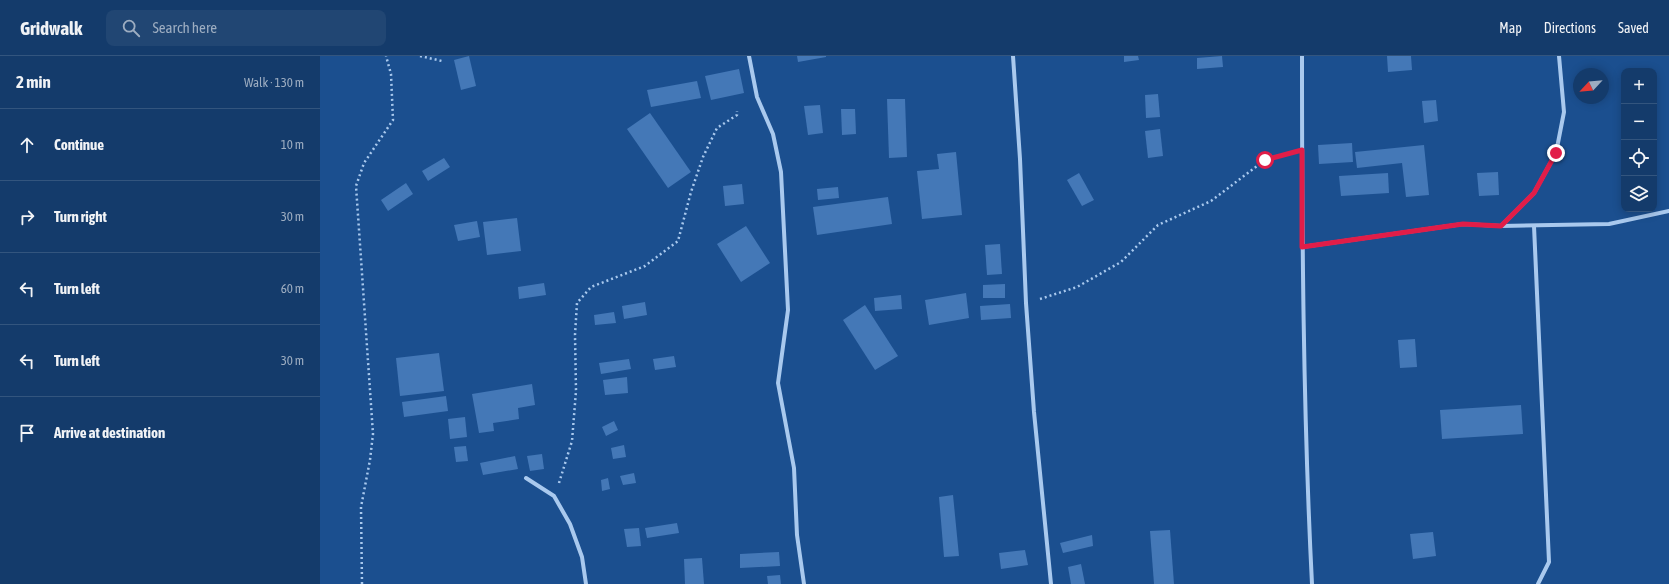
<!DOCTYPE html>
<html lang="en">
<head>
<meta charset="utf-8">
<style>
	body { margin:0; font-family:"Asap Condensed",sans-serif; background:#214673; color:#f1f3f6 }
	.controls { position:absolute; right:12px; top:12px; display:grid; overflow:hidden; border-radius:8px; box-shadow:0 2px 10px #0003 }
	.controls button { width:36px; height:36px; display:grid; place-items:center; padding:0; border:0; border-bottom:1px solid #33557e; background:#143b6b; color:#f1f3f6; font:20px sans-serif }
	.compass { position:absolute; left:1253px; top:12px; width:36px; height:36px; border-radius:50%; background:#143b6b; box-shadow:0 2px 10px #0003; rotate:244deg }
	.stop { position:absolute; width:12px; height:12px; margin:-9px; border:3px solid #e11d48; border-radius:50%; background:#fff }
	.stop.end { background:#e11d48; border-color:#fff; box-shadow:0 1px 4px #0008 }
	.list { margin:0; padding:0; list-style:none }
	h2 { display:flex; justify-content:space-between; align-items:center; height:52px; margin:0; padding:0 16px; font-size:17px }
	h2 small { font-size:13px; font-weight:400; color:#9dadc1 }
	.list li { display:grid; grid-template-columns:26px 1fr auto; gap:12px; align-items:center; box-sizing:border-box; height:72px; padding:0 16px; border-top:1px solid #33557e }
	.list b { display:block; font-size:15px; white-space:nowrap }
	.list em { font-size:13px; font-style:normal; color:#9dadc1 }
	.icon { flex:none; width:22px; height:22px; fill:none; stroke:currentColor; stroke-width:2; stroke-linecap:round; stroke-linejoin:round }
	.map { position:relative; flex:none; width:1349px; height:528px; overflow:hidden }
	header { display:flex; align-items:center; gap:24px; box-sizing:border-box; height:56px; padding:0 20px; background:#143b6b; border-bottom:1px solid #33557e }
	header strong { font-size:19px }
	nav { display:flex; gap:22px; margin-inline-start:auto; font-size:14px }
	.search { width:280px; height:36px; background:#214673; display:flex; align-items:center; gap:10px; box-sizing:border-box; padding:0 14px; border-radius:8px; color:#9dadc1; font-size:15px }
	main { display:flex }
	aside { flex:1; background:#143b6b }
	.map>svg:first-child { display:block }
	.building { fill:#4478b7 }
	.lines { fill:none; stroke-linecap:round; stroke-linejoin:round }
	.path { stroke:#a9c9ee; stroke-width:2.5; stroke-dasharray:2 3; stroke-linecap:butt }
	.minor { stroke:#a9c9ee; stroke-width:4 }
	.route { stroke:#e11d48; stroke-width:5 }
</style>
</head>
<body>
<header>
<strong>Gridwalk</strong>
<div class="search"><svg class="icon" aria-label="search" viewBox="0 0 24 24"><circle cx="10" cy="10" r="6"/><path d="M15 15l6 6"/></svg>Search here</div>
<nav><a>Map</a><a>Directions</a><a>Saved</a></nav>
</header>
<main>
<aside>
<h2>2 min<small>Walk · 130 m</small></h2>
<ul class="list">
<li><svg class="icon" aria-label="ahead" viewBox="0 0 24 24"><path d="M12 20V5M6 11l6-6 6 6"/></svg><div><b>Continue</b></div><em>10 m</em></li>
<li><svg class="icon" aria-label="right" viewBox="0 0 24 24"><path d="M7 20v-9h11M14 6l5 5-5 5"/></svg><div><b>Turn right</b></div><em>30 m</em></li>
<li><svg class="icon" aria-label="left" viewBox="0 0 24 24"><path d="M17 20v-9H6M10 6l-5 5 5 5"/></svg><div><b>Turn left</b></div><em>60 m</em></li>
<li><svg class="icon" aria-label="left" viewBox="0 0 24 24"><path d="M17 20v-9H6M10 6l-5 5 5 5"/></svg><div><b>Turn left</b></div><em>30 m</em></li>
<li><svg class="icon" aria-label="arrive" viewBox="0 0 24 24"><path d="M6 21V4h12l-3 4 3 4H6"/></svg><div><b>Arrive at destination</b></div></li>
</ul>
</aside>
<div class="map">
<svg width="1349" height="528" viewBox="0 0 1349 528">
	<rect width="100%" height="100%" fill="#1b4f8f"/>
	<g class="building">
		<polygon points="149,0 156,30 141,34 134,4"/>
		<polygon points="477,0 506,0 506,1 478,6"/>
		<polygon points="804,0 818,0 819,4 804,6"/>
		<polygon points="902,0 903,11 877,13 877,2"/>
		<polygon points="1067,0 1091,0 1092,14 1068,16"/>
		<polygon points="419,13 424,37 391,44 385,20"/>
		<polygon points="377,25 381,42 331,51 327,34"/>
		<polygon points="838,38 840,61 826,62 825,39"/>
		<polygon points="567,43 585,43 587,101 569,102"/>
		<polygon points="1116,44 1118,65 1104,67 1102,45"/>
		<polygon points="500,49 503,77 488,79 484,50"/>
		<polygon points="521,53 535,53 536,78 522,79"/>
		<polygon points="330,57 371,116 348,132 307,73"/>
		<polygon points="840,73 843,100 828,102 825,75"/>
		<polygon points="1032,87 1033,106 999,108 998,89"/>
		<polygon points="1104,89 1109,139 1086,141 1082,107 1037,112 1035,96"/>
		<polygon points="636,96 642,159 602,163 597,115 619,113 617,98"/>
		<polygon points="124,102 130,111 108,125 102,115"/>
		<polygon points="1178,116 1179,139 1159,140 1157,117"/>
		<polygon points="759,117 774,144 762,150 747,124"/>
		<polygon points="1068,117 1069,137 1021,140 1019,120"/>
		<polygon points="86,127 93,138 68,155 61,144"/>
		<polygon points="422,128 424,148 405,150 403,130"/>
		<polygon points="518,131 519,142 498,144 497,133"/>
		<polygon points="568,141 572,168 497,179 493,151"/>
		<polygon points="197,162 201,195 167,199 163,166"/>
		<polygon points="157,165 160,181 138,185 134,169"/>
		<polygon points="426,170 450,207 421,226 397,188"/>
		<polygon points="680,188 682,218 667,219 665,189"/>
		<polygon points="224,227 226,239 199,243 198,231"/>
		<polygon points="685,228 685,242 663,242 663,229"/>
		<polygon points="646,237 649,262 609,269 605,244"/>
		<polygon points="581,239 582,253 555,255 554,242"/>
		<polygon points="325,246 327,259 304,263 302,250"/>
		<polygon points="690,248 691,262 661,264 660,250"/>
		<polygon points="545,249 578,300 555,314 523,264"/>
		<polygon points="294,256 296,267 275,269 274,259"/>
		<polygon points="1095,283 1097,311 1080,312 1078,284"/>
		<polygon points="119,297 124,335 80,340 76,302"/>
		<polygon points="354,300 356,311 335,314 333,303"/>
		<polygon points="309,303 311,313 281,318 279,307"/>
		<polygon points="307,321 308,337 285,339 283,324"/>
		<polygon points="212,328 215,349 198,352 199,363 173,367 174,375 159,377 152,338"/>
		<polygon points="126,340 128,355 84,361 82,346"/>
		<polygon points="1201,349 1203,378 1122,383 1120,354"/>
		<polygon points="145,361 147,381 130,383 128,363"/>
		<polygon points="294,365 298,374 286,380 282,371"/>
		<polygon points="304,389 306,401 293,403 291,392"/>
		<polygon points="146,390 148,405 136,406 134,391"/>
		<polygon points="222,398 224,413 210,415 207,400"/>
		<polygon points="195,400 198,413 163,419 160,407"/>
		<polygon points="314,417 316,427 303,429 300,420"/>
		<polygon points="288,422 290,433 282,435 281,424"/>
		<polygon points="633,439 639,500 624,501 619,441"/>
		<polygon points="357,467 359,477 327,482 325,472"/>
		<polygon points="319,472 321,490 307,491 304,473"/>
		<polygon points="850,474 854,528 834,528 830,475"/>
		<polygon points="1113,476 1116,500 1093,503 1090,478"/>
		<polygon points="772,479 773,490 743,497 740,487"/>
		<polygon points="705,494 708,509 681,513 679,497"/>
		<polygon points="459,496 460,510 420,512 420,498"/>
		<polygon points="382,502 384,528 365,528 364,503"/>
		<polygon points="761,508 765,528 751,528 748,511"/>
		<polygon points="460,519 461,528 448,528 447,520"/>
	</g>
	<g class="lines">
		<g class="path">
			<polyline points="100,0 122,5"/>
			<polyline points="720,243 757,231 801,206 838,169 891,145 945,104 969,97"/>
			<polyline points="239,427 252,385 256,335 255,279 257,247 271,231 325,210 358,185 371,136 383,101 397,72 417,59 417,55"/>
			<polyline points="42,528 41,451 50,404 53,378 36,130 44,107 73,64 71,18 66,0"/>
		</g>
		<g class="minor">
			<polyline points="429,0 437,41 453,78 461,116 468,254 458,327 474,412 477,479 484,528"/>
			<polyline points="693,0 700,103 706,247 714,356 731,528"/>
			<path d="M 982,0 C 982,176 983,352 992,528"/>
			<polyline points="1181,170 1289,168 1349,155"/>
			<polyline points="1214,170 1229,506 1218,528"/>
			<polyline points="982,191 1143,168 1181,170 1214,137 1236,97 1244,56 1239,0"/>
			<polyline points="206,422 234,440 250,468 262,501 266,528"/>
		</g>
	</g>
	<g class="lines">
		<polyline class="route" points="945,104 982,94 982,191 1143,168 1181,170 1214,137 1236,97"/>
	</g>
</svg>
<div class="controls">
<button>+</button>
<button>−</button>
<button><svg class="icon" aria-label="locate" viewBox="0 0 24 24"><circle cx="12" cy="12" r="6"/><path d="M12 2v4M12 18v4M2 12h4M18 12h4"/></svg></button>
<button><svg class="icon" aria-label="layers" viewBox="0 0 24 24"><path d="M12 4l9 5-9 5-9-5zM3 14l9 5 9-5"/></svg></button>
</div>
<svg class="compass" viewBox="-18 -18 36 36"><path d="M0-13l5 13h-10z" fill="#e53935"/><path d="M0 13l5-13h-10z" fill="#9dadc1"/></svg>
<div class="stop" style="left:945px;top:104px"></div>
<div class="stop end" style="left:1236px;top:97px"></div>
</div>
</main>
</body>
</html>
